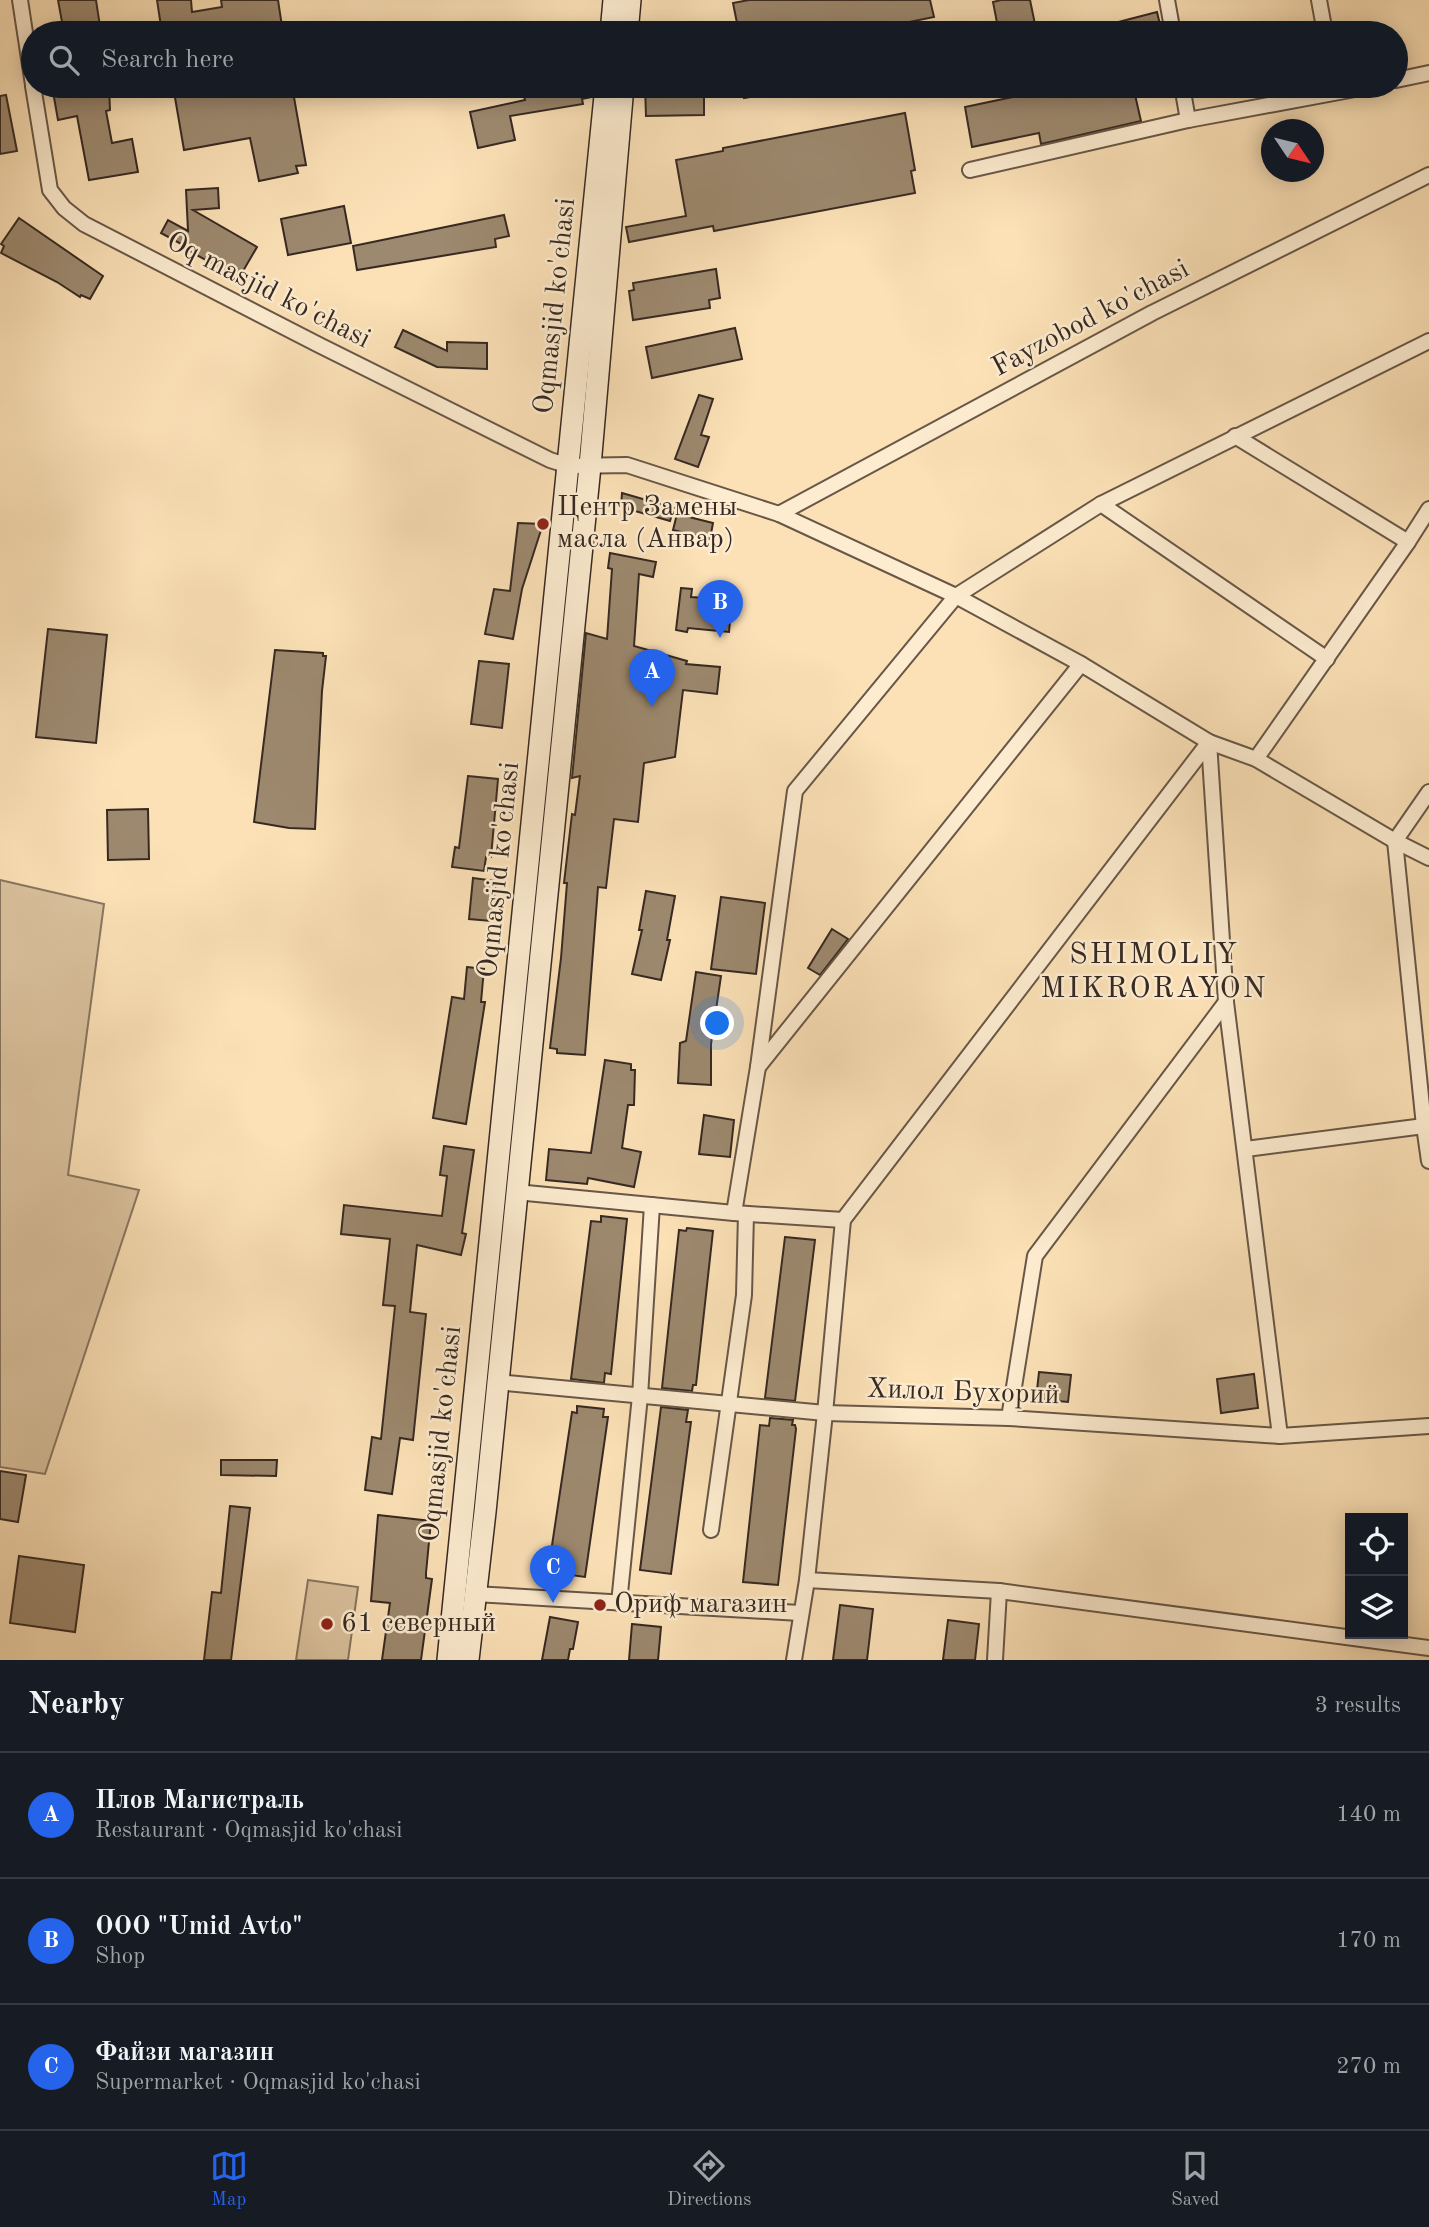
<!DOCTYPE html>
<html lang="en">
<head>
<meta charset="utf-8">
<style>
	body { margin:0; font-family:"Old Standard TT",serif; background:#242831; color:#f1f3f6 }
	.controls { position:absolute; right:21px; bottom:21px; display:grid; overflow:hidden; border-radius:0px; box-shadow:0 4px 18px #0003 }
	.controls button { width:63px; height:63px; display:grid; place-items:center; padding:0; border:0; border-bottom:2px solid #363941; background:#171b24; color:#f1f3f6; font:35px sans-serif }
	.compass { position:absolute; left:1261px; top:119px; width:63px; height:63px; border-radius:50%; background:#171b24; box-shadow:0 4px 18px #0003; rotate:125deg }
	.you { position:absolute; left:718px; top:1024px; width:24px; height:24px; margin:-18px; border:5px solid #fff; border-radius:50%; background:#1a73e8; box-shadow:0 0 0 10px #1a73e833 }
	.badge { display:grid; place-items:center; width:46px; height:46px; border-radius:50%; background:#2563eb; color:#fff; font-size:23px; font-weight:700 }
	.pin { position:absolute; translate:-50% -58px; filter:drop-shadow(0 2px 4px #0008) }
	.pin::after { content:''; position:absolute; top:37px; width:24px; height:21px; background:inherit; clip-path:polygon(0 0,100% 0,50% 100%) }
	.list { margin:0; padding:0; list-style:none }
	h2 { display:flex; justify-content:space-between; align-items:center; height:91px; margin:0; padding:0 28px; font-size:30px }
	h2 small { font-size:23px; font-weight:400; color:#9ea1a6 }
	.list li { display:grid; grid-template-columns:46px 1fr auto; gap:21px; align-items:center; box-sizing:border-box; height:126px; padding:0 28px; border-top:2px solid #363941 }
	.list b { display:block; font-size:26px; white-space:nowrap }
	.list p { margin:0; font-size:23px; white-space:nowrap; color:#9ea1a6 }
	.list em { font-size:23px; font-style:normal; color:#9ea1a6 }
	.icon { flex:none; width:38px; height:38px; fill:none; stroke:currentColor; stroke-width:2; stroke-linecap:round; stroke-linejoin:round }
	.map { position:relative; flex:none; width:1429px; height:1660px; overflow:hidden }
	.search { position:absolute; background:#171b24; box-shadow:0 4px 18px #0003; left:21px; right:21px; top:21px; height:77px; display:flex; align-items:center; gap:18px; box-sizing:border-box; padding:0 24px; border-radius:38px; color:#9ea1a6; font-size:26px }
	.sheet { height:469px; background:#171b24 }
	nav { display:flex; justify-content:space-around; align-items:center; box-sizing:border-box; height:98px; border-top:2px solid #363941; background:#171b24; font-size:19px; color:#9ea1a6 }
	nav a { display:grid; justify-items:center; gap:4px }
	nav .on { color:#2563eb }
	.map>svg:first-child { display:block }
	.green { fill:#dac29e; stroke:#887660; stroke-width:2 }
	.building { fill:#9d896f; stroke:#362922; stroke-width:2 }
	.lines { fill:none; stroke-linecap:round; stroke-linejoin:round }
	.street-casing { stroke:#685747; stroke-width:18 }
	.secondary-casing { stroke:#362922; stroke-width:24 }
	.street { stroke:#fdecd0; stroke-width:14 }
	.secondary { stroke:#fdecd0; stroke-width:21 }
	.poi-dot { fill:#8f2418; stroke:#fdecd0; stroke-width:2.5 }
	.labels { text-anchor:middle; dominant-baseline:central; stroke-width:5; stroke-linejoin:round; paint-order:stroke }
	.street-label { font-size:28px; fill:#362922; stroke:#fdecd0 }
	.poi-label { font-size:28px; fill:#362922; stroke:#fdecd0; text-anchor:start }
	.neighbourhood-label { font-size:30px; letter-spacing:2px; fill:#362922; stroke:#fdecd0 }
</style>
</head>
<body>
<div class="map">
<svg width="1429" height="1660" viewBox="0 0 1429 1660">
	<rect width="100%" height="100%" fill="#fce1b7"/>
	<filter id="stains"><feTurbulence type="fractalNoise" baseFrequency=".00286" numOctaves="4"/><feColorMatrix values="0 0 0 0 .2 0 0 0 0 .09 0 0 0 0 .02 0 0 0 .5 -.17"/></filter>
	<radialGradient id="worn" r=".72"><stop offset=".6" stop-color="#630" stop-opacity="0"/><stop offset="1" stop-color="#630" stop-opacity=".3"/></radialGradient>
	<g class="green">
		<polygon points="0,880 104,904 68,1175 139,1190 45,1474 0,1467"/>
		<polygon points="308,1580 358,1587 348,1660 296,1660"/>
	</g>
	<g class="building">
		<polygon points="58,0 96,0 101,33 64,33"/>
		<polygon points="157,0 191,0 192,12 222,7 221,0 278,0 283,33 162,33"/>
		<polygon points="749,0 930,0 934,17 894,25 895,33 739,33 733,3"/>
		<polygon points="1001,0 1030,0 1036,29 1012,33 999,33 993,2"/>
		<polygon points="1157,12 1162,33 1091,33 1091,29"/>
		<polygon points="52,86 109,86 110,110 106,111 112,143 132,139 138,172 89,180 77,116 58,120"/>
		<polygon points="173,86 292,86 306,165 296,166 298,173 259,181 250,138 184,150"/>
		<polygon points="522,86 593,86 592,97 582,99 583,104 510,116 515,140 478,148 470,112 525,100"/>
		<polygon points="645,86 704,86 704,115 646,116"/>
		<polygon points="742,86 778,86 779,92 744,98"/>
		<polygon points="1065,86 1099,86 1100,92 1133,86 1141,121 1041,144 1039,133 972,147 965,107"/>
		<polygon points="6,95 17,151 0,154 0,96"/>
		<polygon points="905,113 915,170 911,171 915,193 714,231 713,226 629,242 626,227 686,216 676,160 723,151 723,148"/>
		<polygon points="218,188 219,208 193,210 257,247 239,278 191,252 187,247 161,233 168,220 188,231 186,190"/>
		<polygon points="344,206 351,243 288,255 281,219"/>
		<polygon points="504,215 509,236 495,239 496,247 357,270 353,246"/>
		<polygon points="19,218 103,276 90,299 81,295 80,297 57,282 1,253 4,246 1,244"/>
		<polygon points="716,269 720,298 709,300 710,308 633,320 629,291 634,290 633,283"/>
		<polygon points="735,328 742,359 652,378 646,347"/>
		<polygon points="403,330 447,351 447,342 487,343 487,369 437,367 395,347"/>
		<polygon points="699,395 713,399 701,435 709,437 698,467 675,459"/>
		<polygon points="622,493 674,508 670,521 621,507"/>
		<polygon points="677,514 713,523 710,539 673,530"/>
		<polygon points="518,523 543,524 522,589 513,639 485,634 494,589 510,591"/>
		<polygon points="610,553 656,562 653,577 639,574 634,646 687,661 686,664 720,667 717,694 683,690 675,757 644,763 638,822 614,819 606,888 598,887 585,1055 557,1053 557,1049 550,1048 561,958 567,883 564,883 572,814 575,815 580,776 572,778 586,633 607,639 612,569 608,568"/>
		<polygon points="681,588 692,589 691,597 732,600 729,632 688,628 687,632 676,630"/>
		<polygon points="48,629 107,635 96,743 36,737"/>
		<polygon points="275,650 323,653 323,656 326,656 322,691 315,829 289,828 254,822"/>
		<polygon points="479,661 509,664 502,728 471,724"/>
		<polygon points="468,776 498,779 491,857 486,857 484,871 452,867 455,847 459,848"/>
		<polygon points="148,809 149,859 108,860 107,810"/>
		<polygon points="473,878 496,881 491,921 469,919"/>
		<polygon points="646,891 675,896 667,940 670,940 661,980 632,974 642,930 639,930"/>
		<polygon points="721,897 765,903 756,974 711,969"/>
		<polygon points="832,929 848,939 820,975 808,968"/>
		<polygon points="467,967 484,969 481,1002 485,1002 466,1124 433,1118 452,997 464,999"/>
		<polygon points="696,972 721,976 711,1044 711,1085 678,1083 680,1043 686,1041"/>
		<polygon points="605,1060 631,1064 631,1070 635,1070 634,1105 628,1105 622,1148 641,1152 634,1187 588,1178 587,1184 546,1180 549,1149 591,1153"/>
		<polygon points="704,1115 734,1120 730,1157 699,1154"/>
		<polygon points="444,1146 474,1150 462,1233 466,1234 461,1255 417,1245 410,1312 426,1314 413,1440 400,1438 392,1494 365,1490 372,1437 381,1439 395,1306 383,1305 390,1239 341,1234 344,1205 442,1216 447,1176 440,1175"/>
		<polygon points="601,1216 627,1219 611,1374 605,1373 604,1383 571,1379 591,1221 601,1222"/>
		<polygon points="687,1228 713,1231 696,1385 693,1385 692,1391 662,1388 679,1230 686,1231"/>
		<polygon points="785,1237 815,1240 795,1401 765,1398"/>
		<polygon points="1039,1372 1071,1375 1068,1402 1036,1399"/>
		<polygon points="1254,1374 1258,1408 1221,1413 1217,1379"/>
		<polygon points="577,1406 604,1409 603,1417 608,1417 585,1577 548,1572 572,1412 577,1413"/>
		<polygon points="661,1407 688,1410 686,1422 691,1422 671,1574 640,1570"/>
		<polygon points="770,1418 793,1420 792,1425 795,1425 796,1429 778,1585 743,1582 760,1425 769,1426"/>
		<polygon points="221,1460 277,1460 276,1476 221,1475"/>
		<polygon points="0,1471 26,1475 18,1522 0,1519"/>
		<polygon points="230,1506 250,1508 231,1660 204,1660 212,1592 221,1593"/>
		<polygon points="378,1515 431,1521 426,1573 426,1578 432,1579 421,1660 382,1660 390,1603 371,1601"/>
		<polygon points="19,1556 84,1565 75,1632 10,1623"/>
		<polygon points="840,1605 873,1609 867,1660 833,1660"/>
		<polygon points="550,1617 578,1622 573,1649 570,1649 568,1660 542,1660"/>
		<polygon points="948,1620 979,1624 975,1660 943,1660"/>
		<polygon points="632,1624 661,1627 658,1660 629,1660"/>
	</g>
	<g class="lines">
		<defs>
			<g id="street">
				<polyline points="20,0 33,85"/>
				<polyline points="1167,0 1173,33"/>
				<polyline points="1319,0 1325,33"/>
				<polyline points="1396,80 1429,73"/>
				<polyline points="33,86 50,190 64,208 84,224 319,345 550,460 569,466 627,465 779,514 956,596 1081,664 1209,742 1256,759 1395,841 1429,858"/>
				<polyline points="1182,86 1188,120"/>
				<polyline points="970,170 1188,120 1371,86"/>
				<polyline points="1235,436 1408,542"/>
				<polyline points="1101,504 1327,659"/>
				<polyline points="779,514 1152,313 1429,175"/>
				<polyline points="1209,742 1226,1002 1280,1436"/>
				<polyline points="1256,759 1408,542 1429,509"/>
				<polyline points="1395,841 1424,1126 1429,1161"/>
				<polyline points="1395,841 1429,792"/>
				<polyline points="758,1067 1081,664"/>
				<polyline points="1246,1149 1424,1126"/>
				<polyline points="516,1192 734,1213 843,1220"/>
				<polyline points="734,1213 758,1067 795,791 956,596 1101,504 1429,341"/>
				<polyline points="496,1382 825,1413 1009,1418 1280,1436 1429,1426"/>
				<polyline points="1009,1418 1035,1256 1226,1002"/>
				<polyline points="711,1530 744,1295 746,1214"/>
				<polyline points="807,1580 999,1591 1429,1648"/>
				<polyline points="474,1594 800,1613"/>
				<polyline points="619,1603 640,1396 652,1205"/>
				<polyline points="794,1660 807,1580 825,1413 843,1220 1209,742"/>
				<polyline points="995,1660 999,1591"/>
			</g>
			<g id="secondary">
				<polyline points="611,33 614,0"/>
				<polyline points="627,33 630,0"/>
				<polyline points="448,1660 606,86"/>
				<polyline points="468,1660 485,1512 590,466 623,86"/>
			</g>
		</defs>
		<use href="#street" class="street-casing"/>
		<use href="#secondary" class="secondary-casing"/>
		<use href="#street" class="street"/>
		<use href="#secondary" class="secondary"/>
	</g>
	<g class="poi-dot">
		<circle cx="543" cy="524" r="7"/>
		<circle cx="600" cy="1605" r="7"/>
		<circle cx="327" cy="1624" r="7"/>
	</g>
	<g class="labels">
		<g class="street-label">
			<text transform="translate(268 291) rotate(27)">Oq masjid ko'chasi</text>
			<text transform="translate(556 306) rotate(-84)">Oqmasjid ko'chasi</text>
			<text transform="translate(1091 319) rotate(-28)">Fayzobod ko'chasi</text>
			<text transform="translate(500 870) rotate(-84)">Oqmasjid ko'chasi</text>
			<text transform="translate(963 1393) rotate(2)">Хилол Бухорий</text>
			<text transform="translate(442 1434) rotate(-84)">Oqmasjid ko'chasi</text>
		</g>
		<g class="poi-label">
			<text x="557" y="508">Центр Замены<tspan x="557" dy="32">масла (Анвар)</tspan></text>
			<text x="614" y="1605">Ориф магазин</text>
			<text x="341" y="1624">61 северный</text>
		</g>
		<g class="neighbourhood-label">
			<text x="1154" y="955">SHIMOLIY<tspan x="1154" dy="34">MIKRORAYON</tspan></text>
		</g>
	</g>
	<rect width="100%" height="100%" filter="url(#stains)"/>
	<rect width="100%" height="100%" fill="url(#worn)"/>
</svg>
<div class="controls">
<button><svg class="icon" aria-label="locate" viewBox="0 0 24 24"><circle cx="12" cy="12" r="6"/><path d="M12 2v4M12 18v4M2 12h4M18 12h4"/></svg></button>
<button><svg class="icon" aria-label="layers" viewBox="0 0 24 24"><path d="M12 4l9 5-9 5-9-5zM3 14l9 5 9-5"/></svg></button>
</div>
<svg class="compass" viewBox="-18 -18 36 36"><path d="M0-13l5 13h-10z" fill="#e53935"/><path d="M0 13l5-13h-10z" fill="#9ea1a6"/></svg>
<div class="you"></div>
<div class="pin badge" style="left:652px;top:707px">A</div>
<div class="pin badge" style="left:720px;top:638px">B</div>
<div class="pin badge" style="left:553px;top:1603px">C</div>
<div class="search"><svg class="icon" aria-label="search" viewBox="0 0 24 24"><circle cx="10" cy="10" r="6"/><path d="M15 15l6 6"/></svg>Search here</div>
</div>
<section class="sheet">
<h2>Nearby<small>3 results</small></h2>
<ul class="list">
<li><span class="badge">A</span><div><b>Плов Магистраль</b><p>Restaurant · Oqmasjid ko'chasi</p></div><em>140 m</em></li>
<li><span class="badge">B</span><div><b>ООО &quot;Umid Avto&quot;</b><p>Shop</p></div><em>170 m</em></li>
<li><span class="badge">C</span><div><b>Файзи магазин</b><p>Supermarket · Oqmasjid ko'chasi</p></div><em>270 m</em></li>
</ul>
</section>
<nav>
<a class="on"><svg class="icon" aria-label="map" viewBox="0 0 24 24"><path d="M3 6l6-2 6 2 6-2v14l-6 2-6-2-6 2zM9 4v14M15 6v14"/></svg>Map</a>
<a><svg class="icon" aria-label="directions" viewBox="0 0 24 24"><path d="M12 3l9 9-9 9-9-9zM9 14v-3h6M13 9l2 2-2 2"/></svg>Directions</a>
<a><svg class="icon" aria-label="saved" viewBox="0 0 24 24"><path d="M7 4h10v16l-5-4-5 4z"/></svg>Saved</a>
</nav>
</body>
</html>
